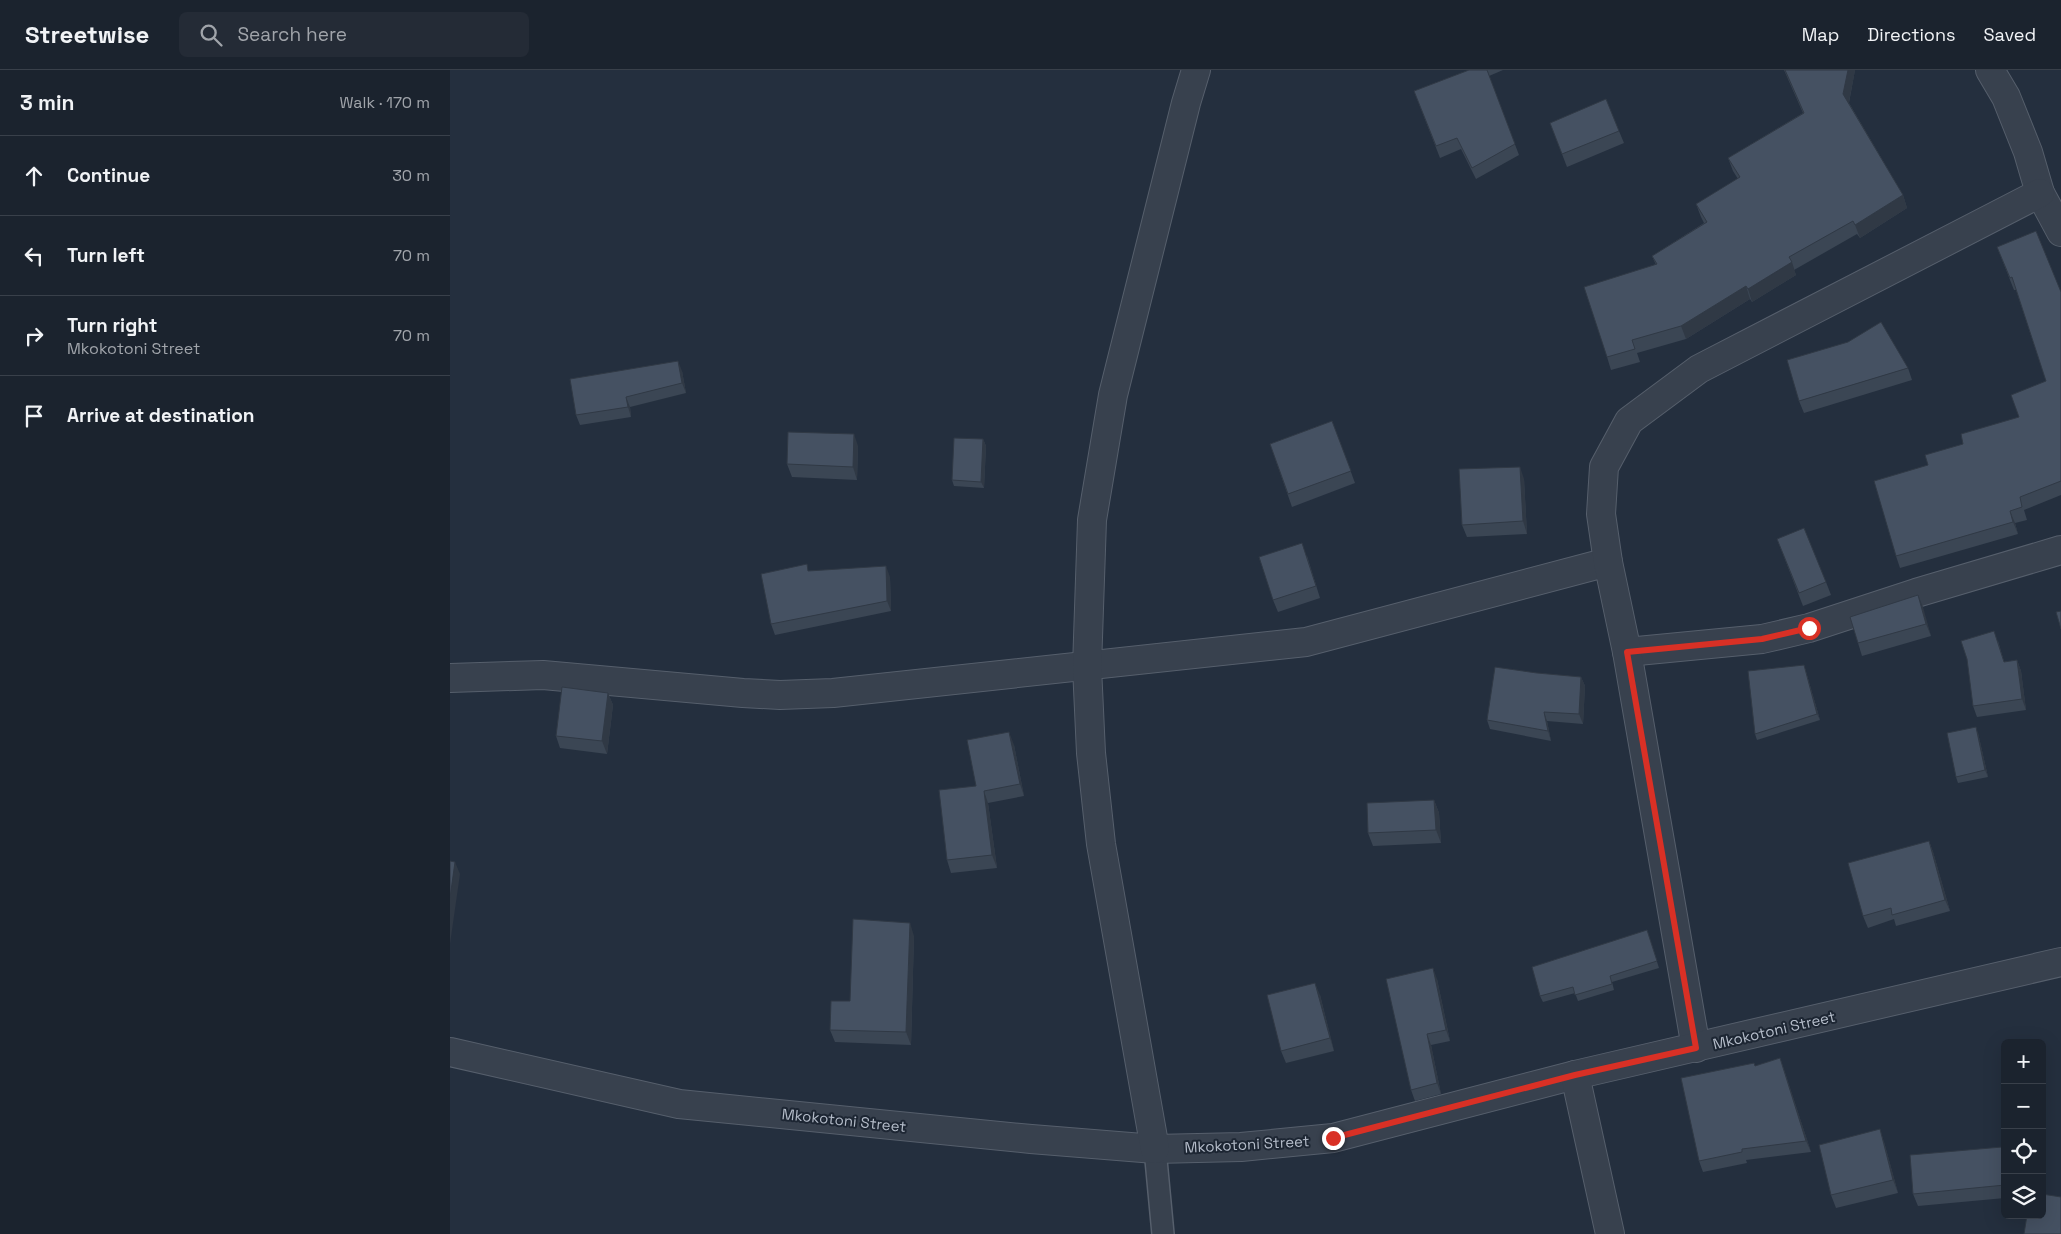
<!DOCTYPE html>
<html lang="en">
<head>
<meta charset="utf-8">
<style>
	body { margin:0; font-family:"Space Grotesk",sans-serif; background:#242b36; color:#f1f3f6 }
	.controls { position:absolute; right:15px; bottom:15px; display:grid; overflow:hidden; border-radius:8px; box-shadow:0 5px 20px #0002 }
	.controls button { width:45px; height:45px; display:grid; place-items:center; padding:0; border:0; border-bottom:1px solid #39404a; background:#1b232e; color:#f1f3f6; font:25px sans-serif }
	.stop { position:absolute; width:15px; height:15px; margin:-11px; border:4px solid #d93025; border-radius:50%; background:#fff }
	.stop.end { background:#d93025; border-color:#fff; box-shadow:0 1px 5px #0008 }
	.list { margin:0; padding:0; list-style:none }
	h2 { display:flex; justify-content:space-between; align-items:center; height:65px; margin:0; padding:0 20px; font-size:21px }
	h2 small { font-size:16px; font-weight:400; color:#a0a4aa }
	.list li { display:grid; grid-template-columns:32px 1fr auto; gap:15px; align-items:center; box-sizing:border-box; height:80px; padding:0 20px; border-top:1px solid #39404a }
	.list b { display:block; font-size:19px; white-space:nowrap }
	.list p { margin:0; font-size:16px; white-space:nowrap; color:#a0a4aa }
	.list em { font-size:16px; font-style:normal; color:#a0a4aa }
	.icon { flex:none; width:28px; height:28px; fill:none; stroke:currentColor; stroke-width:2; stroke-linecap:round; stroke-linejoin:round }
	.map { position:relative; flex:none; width:1611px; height:1164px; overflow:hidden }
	header { display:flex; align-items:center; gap:30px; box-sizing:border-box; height:70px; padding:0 25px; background:#1b232e; border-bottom:1px solid #39404a }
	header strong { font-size:24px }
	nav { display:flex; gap:28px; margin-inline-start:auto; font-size:18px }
	.search { width:350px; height:45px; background:#242b36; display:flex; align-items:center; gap:12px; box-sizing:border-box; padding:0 18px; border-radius:8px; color:#a0a4aa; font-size:19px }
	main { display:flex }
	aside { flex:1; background:#1b232e }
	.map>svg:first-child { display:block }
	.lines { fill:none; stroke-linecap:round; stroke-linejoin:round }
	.lane-casing { stroke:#565f6c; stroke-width:24 }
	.street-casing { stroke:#565f6c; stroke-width:30 }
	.lane { stroke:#38414e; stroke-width:21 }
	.street { stroke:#38414e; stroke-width:28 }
	.wall { fill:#3b4654 }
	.shaded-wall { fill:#303945 }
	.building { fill:#455162; stroke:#303945 }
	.route { stroke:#d93025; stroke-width:6 }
	.labels { text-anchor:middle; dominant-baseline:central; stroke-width:4; stroke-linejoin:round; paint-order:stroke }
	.street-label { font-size:15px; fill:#b4bcc9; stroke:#1d2633 }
</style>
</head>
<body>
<header>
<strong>Streetwise</strong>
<div class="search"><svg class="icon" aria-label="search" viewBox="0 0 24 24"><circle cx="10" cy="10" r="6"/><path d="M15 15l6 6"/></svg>Search here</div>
<nav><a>Map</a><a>Directions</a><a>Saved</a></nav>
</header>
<main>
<aside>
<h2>3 min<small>Walk · 170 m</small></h2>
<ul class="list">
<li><svg class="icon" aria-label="ahead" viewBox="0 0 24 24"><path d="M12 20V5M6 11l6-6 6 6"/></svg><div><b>Continue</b></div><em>30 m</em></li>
<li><svg class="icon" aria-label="left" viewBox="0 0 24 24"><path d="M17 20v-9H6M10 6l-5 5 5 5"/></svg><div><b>Turn left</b></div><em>70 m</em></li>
<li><svg class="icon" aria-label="right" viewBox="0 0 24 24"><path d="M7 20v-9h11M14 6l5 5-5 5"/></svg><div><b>Turn right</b><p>Mkokotoni Street</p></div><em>70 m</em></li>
<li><svg class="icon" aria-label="arrive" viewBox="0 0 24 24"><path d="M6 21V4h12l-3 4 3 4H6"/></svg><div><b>Arrive at destination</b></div></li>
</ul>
</aside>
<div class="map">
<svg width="1611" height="1164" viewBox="0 0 1611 1164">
	<rect width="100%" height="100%" fill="#242f3e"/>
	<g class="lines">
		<defs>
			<polyline id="lane" points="705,1079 713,1164"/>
			<g id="street">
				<polyline points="1540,0 1556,27 1578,82 1590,123 1611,162"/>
				<polyline points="1177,582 1312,569 1359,558 1466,523 1611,480"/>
				<polyline points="0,608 93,605 293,623 330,625 383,623 856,572 1158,492"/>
				<polyline points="1246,978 1177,582 1158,492 1151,444 1154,397 1179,351 1249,299 1590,123"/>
				<polyline points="0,982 229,1034 581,1069 705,1079 791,1077 883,1068 1125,1005 1611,892"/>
				<polyline points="1125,1005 1160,1164"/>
				<polyline points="705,1079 651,774 641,683 637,597 642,450 663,325 736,33 746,0"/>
			</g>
		</defs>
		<use href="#lane" class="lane-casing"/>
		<use href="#street" class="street-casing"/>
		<use href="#lane" class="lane"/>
		<use href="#street" class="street"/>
	</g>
	<g class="wall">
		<polygon points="1019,0 1053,0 1039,6 1069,85 1026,109 1011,79 990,88 964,21"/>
		<polygon points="1334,0 1405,0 1399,33 1453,125 1457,138 1410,168 1407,164 1344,200 1346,205 1302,232 1300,229 1236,269 1187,283 1190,292 1161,300 1157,287 1206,195 1202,186 1254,153 1251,147 1246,134 1288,109 1283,101 1278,88 1353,43"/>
		<polygon points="1100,53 1169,61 1174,73 1117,97"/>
		<polygon points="1547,177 1611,222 1611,425 1574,440 1577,450 1565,453 1568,464 1450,498 1446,486 1478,395 1513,374 1569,347 1596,311 1566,220 1564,220"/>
		<polygon points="1458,298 1462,310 1354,343 1349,331"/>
		<polygon points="232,301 236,323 180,337 181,347 130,355 126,345"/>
		<polygon points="882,351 905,413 842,437 820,374"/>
		<polygon points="533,369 536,376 534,418 504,416 502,410"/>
		<polygon points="408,376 407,410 342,407 337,394"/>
		<polygon points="1074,409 1077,464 1017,467 1012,455"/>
		<polygon points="1327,469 1376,512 1381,525 1353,536"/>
		<polygon points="857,486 870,528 828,542 823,530"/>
		<polygon points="359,501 440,507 441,541 325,565 321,554"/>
		<polygon points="1468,525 1481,566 1412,586 1408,573"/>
		<polygon points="1548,571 1554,592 1567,590 1571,601 1576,640 1527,647 1523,636"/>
		<polygon points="1354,595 1370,650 1307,670 1305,664"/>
		<polygon points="1087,603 1131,607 1135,616 1133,654 1097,651 1101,671 1040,659 1037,650"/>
		<polygon points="158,623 163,635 157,684 110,678 106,666"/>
		<polygon points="1528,663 1538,707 1508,713 1506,707"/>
		<polygon points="564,675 574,726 538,733 547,798 501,803 497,790 526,716"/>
		<polygon points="984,730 989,743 991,773 923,776 918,763"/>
		<polygon points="1479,771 1483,782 1500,841 1446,856 1444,849 1418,858 1413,846"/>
		<polygon points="1197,860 1209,898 1162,912 1164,920 1128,931 1125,923 1093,932 1090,926"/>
		<polygon points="464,866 461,975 385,972 380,960 400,931"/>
		<polygon points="987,909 1000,971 981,975 991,1024 965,1031 961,1020"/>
		<polygon points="870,925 884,981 836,993 831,981"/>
		<polygon points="1330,988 1361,1082 1296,1090 1297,1093 1253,1102 1249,1091 1306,996"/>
		<polygon points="1434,1072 1448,1123 1386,1138 1381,1125"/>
		<polygon points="1552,1077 1555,1085 1555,1128 1468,1136 1463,1124"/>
	</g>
	<g class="shaded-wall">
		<polygon points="1398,0 1405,0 1398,37 1393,24"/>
		<polygon points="1453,125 1457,138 1410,168 1405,155"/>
		<polygon points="1342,192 1346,205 1302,232 1298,219"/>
		<polygon points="1296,216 1300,229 1236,269 1231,256"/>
		<polygon points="228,291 232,301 236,323 232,313"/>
		<polygon points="176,327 180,337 181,347 178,337"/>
		<polygon points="404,364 408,376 407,410 403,397"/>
		<polygon points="533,369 536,376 534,418 531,412"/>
		<polygon points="1070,397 1074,409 1077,464 1073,451"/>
		<polygon points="1560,441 1565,453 1568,464 1563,452"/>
		<polygon points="436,496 440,507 441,541 437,531"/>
		<polygon points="1468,525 1473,537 1481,566 1476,554"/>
		<polygon points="1567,590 1571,601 1576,640 1572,629"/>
		<polygon points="1354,595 1356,602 1370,650 1367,644"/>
		<polygon points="1131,607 1135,616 1133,654 1129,644"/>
		<polygon points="158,623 163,635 157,684 152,671"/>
		<polygon points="1094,642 1097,651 1101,671 1098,661"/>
		<polygon points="1526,657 1528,663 1538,707 1535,700"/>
		<polygon points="559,662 564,675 574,726 570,714"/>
		<polygon points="534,721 538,733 547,798 542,785"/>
		<polygon points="984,730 989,743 991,773 986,760"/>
		<polygon points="1479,771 1483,782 1500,841 1495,830"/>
		<polygon points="5,792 10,804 0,874 0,828"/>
		<polygon points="460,853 464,866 461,975 456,962"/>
		<polygon points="983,898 987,909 1000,971 996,960"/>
		<polygon points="865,913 870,925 884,981 880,968"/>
		<polygon points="977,964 981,975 991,1024 987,1013"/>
		<polygon points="1330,988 1334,999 1361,1082 1356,1071"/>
		<polygon points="1430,1059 1434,1072 1448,1123 1443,1110"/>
		<polygon points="1552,1077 1555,1085 1555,1111"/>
	</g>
	<g class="building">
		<polygon points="1019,0 1037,0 1065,74 1022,98 1007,68 986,76 964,21"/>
		<polygon points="1335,0 1398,0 1393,24 1453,125 1405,155 1403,151 1339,187 1342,192 1298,219 1296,216 1231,256 1182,270 1185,279 1157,287 1134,217 1207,194 1202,186 1257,152 1246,134 1290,107 1278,88 1354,43"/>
		<polygon points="1156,29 1169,61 1112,84 1100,53"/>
		<polygon points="1586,161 1611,222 1611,411 1570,427 1572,437 1560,441 1563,452 1446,486 1424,411 1478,395 1475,385 1513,374 1511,364 1569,347 1561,325 1596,311 1562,207 1560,208 1547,177"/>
		<polygon points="1431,252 1458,298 1349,331 1337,290 1398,272"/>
		<polygon points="228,291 232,313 176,327 178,337 126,345 120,309"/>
		<polygon points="882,351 901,401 838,424 820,374"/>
		<polygon points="338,362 404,364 403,397 337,394"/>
		<polygon points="504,368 533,369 531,412 502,410"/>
		<polygon points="1070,397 1073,451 1012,455 1009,399"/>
		<polygon points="1354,458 1376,512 1349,523 1327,469"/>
		<polygon points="852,473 866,516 823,530 809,487"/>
		<polygon points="357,494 358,501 436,496 437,531 321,554 311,504"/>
		<polygon points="1468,525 1476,554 1408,573 1400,547"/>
		<polygon points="1611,541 1611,559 1606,542"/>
		<polygon points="1544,561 1554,592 1567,590 1572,629 1523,636 1517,589 1511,571"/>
		<polygon points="1354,595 1367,644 1305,664 1298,601"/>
		<polygon points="1045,597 1087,603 1131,607 1129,644 1094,642 1098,661 1037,650"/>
		<polygon points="112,617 158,623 152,671 106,666"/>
		<polygon points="1526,657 1535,700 1506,707 1497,663"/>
		<polygon points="559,662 570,714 534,721 542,785 497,790 489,720 526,716 517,670"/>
		<polygon points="984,730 986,760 918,763 917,733"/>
		<polygon points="1479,771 1495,830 1442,845 1441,838 1413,846 1398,793"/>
		<polygon points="0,791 5,792 0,828"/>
		<polygon points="403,849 460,853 456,962 380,960 381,931 400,931"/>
		<polygon points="1197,860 1207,891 1160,906 1162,914 1125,925 1123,917 1090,926 1082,897"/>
		<polygon points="983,898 996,960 977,964 987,1013 961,1020 936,909"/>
		<polygon points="865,913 880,968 831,981 817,925"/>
		<polygon points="1330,988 1356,1071 1292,1079 1292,1082 1249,1091 1231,1008 1304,993 1305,996"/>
		<polygon points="1430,1059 1443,1110 1381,1125 1369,1075"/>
		<polygon points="1552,1077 1555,1115 1463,1124 1460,1085"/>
		<polygon points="1592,1124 1611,1127 1611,1164 1574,1164 1577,1145 1592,1145"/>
	</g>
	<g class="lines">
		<polyline class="route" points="883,1068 1125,1005 1246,978 1177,582 1312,569 1359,558"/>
	</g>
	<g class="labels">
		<g class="street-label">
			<text transform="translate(1324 960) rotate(-13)">Mkokotoni Street</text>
			<text transform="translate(394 1050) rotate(6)">Mkokotoni Street</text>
			<text transform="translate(797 1074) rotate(-3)">Mkokotoni Street</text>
		</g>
	</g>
</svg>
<div class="controls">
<button>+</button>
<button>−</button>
<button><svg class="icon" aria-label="locate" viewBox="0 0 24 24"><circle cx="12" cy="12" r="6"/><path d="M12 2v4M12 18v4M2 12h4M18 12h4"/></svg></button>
<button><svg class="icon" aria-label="layers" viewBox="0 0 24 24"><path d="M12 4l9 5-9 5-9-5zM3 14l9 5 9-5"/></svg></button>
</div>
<div class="stop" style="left:1359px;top:558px"></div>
<div class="stop end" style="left:883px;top:1068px"></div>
</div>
</main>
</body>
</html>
